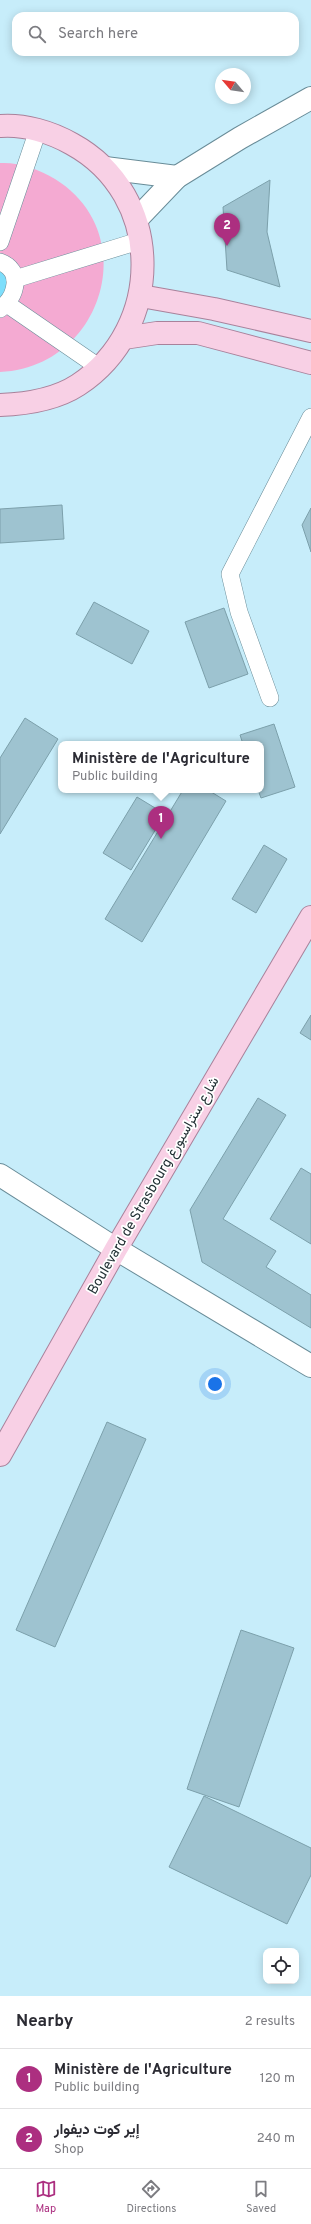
<!DOCTYPE html>
<html lang="en">
<head>
<meta charset="utf-8">
<style>
	body { margin:0; font-family:Overpass,Vazirmatn,sans-serif; background:#f7f7f7; color:#2b2b33 }
	.controls { position:absolute; right:12px; bottom:12px; display:grid; overflow:hidden; border-radius:8px; box-shadow:0 2px 10px #0003 }
	.controls button { width:36px; height:36px; display:grid; place-items:center; padding:0; border:0; border-bottom:1px solid #e1e1e2; background:#fff; color:#2b2b33; font:20px sans-serif }
	.compass { position:absolute; left:215px; top:68px; width:36px; height:36px; border-radius:50%; background:#fff; box-shadow:0 2px 10px #0003; rotate:299deg }
	.you { position:absolute; left:215px; top:1384px; width:14px; height:14px; margin:-10px; border:3px solid #fff; border-radius:50%; background:#1a73e8; box-shadow:0 0 0 6px #1a73e833 }
	.badge { display:grid; place-items:center; width:26px; height:26px; border-radius:50%; background:#ac2f80; color:#fff; font-size:13px; font-weight:700 }
	.pin { position:absolute; translate:-50% -33px; filter:drop-shadow(0 1px 2px #0008) }
	.pin::after { content:''; position:absolute; top:21px; width:14px; height:12px; background:inherit; clip-path:polygon(0 0,100% 0,50% 100%) }
	.popup { position:absolute; left:58px; top:741px; width:206px; height:52px; box-sizing:border-box; display:grid; place-content:center; border-radius:8px; background:#fff; filter:drop-shadow(0 1px 3px #0005); font-size:13px; white-space:nowrap; color:#7c7c81 }
	.popup b { font-size:15px; color:#2b2b33 }
	.popup::after { content:''; position:absolute; left:50%; top:100%; margin-left:-8px; border:8px solid transparent; border-top-color:#fff }
	.list { margin:0; padding:0; list-style:none }
	h2 { display:flex; justify-content:space-between; align-items:center; height:52px; margin:0; padding:0 16px; font-size:17px }
	h2 small { font-size:13px; font-weight:400; color:#7c7c81 }
	.list li { display:grid; grid-template-columns:26px 1fr auto; gap:12px; align-items:center; box-sizing:border-box; height:60px; padding:0 16px; border-top:1px solid #e1e1e2 }
	.list b { display:block; font-size:15px; white-space:nowrap }
	.list p { margin:0; font-size:13px; white-space:nowrap; color:#7c7c81 }
	.list em { font-size:13px; font-style:normal; color:#7c7c81 }
	.icon { flex:none; width:22px; height:22px; fill:none; stroke:currentColor; stroke-width:2; stroke-linecap:round; stroke-linejoin:round }
	.map { position:relative; flex:none; width:311px; height:1996px; overflow:hidden }
	.search { position:absolute; background:#fff; box-shadow:0 2px 10px #0003; left:12px; right:12px; top:12px; height:44px; display:flex; align-items:center; gap:10px; box-sizing:border-box; padding:0 14px; border-radius:12px; color:#7c7c81; font-size:15px }
	.sheet { height:172px; background:#fff }
	nav { display:flex; justify-content:space-around; align-items:center; box-sizing:border-box; height:56px; border-top:1px solid #e1e1e2; background:#fff; font-size:11px; color:#7c7c81 }
	nav a { display:grid; justify-items:center; gap:2px }
	nav .on { color:#ac2f80 }
	.map>svg:first-child { display:block }
	.green { fill:#f4aad2 }
	.water { fill:#7ddefb }
	.building { fill:#9ec3d0; stroke:#7ca0ab }
	.lines { fill:none; stroke-linecap:round; stroke-linejoin:round }
	.service-casing { stroke:#698c98; stroke-width:18 }
	.minor-casing { stroke:#698c98; stroke-width:24 }
	.secondary-casing { stroke:#698c98; stroke-width:24 }
	.primary-casing { stroke:#a9829b; stroke-width:24 }
	.service { stroke:#fff; stroke-width:17 }
	.minor { stroke:#fff; stroke-width:22 }
	.secondary { stroke:#fff; stroke-width:22 }
	.primary { stroke:#f8d0e5; stroke-width:22 }
	.labels { text-anchor:middle; dominant-baseline:central; stroke-width:3.5; stroke-linejoin:round; paint-order:stroke }
	.street-label { font-size:14px; fill:#1f2e32; stroke:#fff }
</style>
</head>
<body>
<div class="map">
<svg width="311" height="1996" viewBox="0 0 311 1996">
	<rect width="100%" height="100%" fill="#c7edfa"/>
	<path class="green" d="M 0,163 C 19,162 39,169 55,179 C 144,234 102,368 0,372 Z"/>
	<path class="water" d="M 0,270 C 11,281 7,288 0,299 Z"/>
	<g class="building">
		<polygon points="270,180 267,232 280,287 227,270 223,207"/>
		<polygon points="62,505 64,539 0,543 0,509"/>
		<polygon points="311,508 311,552 302,525"/>
		<polygon points="94,602 149,631 132,664 76,634"/>
		<polygon points="224,608 248,674 209,688 185,622"/>
		<polygon points="25,718 58,739 0,834 0,758"/>
		<polygon points="274,724 295,787 261,798 258,790 261,790 261,744 243,744 240,735"/>
		<polygon points="183,790 208,790 226,801 142,942 105,919"/>
		<polygon points="137,797 165,814 131,870 103,853"/>
		<polygon points="264,845 287,859 256,913 232,899"/>
		<polygon points="311,1015 311,1040 300,1033"/>
		<polygon points="258,1098 286,1115 223,1219 276,1251 266,1267 311,1295 311,1328 202,1262 190,1210"/>
		<polygon points="301,1168 311,1174 311,1244 270,1219"/>
		<polygon points="107,1422 146,1439 55,1647 16,1630"/>
		<polygon points="241,1630 294,1648 239,1807 187,1789"/>
		<polygon points="204,1796 311,1848 311,1875 287,1924 169,1867"/>
	</g>
	<g class="lines">
		<defs>
			<g id="service">
				<polyline points="0,242 38,130"/>
				<path d="M 0,262 C 23,270 17,297 0,309"/>
				<polyline points="15,279 142,240"/>
				<polyline points="7,304 100,368"/>
				<polyline points="270,698 239,612 230,574 311,417"/>
			</g>
			<polyline id="minor" points="0,1175 116,1249 311,1366"/>
			<g id="secondary">
				<polyline points="105,168 177,177"/>
				<polyline points="136,220 177,177 240,138 311,98"/>
			</g>
			<g id="primary">
				<path d="M 0,126 C 24,124 51,132 72,144 C 165,195 165,328 78,385 C 55,400 27,404 0,405"/>
				<polyline points="141,296 214,309 311,331"/>
				<polyline points="124,338 157,333 198,333 311,363"/>
				<polyline points="0,1455 116,1249 311,917"/>
			</g>
		</defs>
		<use href="#service" class="service-casing"/>
		<use href="#minor" class="minor-casing"/>
		<use href="#secondary" class="secondary-casing"/>
		<use href="#primary" class="primary-casing"/>
		<use href="#service" class="service"/>
		<use href="#minor" class="minor"/>
		<use href="#secondary" class="secondary"/>
		<use href="#primary" class="primary"/>
	</g>
	<g class="labels">
		<g class="street-label">
			<text transform="translate(154 1186) rotate(-60)">Boulevard de Strasbourg شارع ستراسبورغ</text>
		</g>
	</g>
</svg>
<div class="controls">
<button><svg class="icon" aria-label="locate" viewBox="0 0 24 24"><circle cx="12" cy="12" r="6"/><path d="M12 2v4M12 18v4M2 12h4M18 12h4"/></svg></button>
</div>
<svg class="compass" viewBox="-18 -18 36 36"><path d="M0-13l5 13h-10z" fill="#e53935"/><path d="M0 13l5-13h-10z" fill="#7c7c81"/></svg>
<div class="you"></div>
<div class="pin badge" style="left:161px;top:839px">1</div>
<div class="popup"><b>Ministère de l'Agriculture</b>Public building</div>
<div class="pin badge" style="left:227px;top:246px">2</div>
<div class="search"><svg class="icon" aria-label="search" viewBox="0 0 24 24"><circle cx="10" cy="10" r="6"/><path d="M15 15l6 6"/></svg>Search here</div>
</div>
<section class="sheet">
<h2>Nearby<small>2 results</small></h2>
<ul class="list">
<li><span class="badge">1</span><div><b>Ministère de l'Agriculture</b><p>Public building</p></div><em>120 m</em></li>
<li><span class="badge">2</span><div><b>إير كوت ديفوار</b><p>Shop</p></div><em>240 m</em></li>
</ul>
</section>
<nav>
<a class="on"><svg class="icon" aria-label="map" viewBox="0 0 24 24"><path d="M3 6l6-2 6 2 6-2v14l-6 2-6-2-6 2zM9 4v14M15 6v14"/></svg>Map</a>
<a><svg class="icon" aria-label="directions" viewBox="0 0 24 24"><path d="M12 3l9 9-9 9-9-9zM9 14v-3h6M13 9l2 2-2 2"/></svg>Directions</a>
<a><svg class="icon" aria-label="saved" viewBox="0 0 24 24"><path d="M7 4h10v16l-5-4-5 4z"/></svg>Saved</a>
</nav>
</body>
</html>
